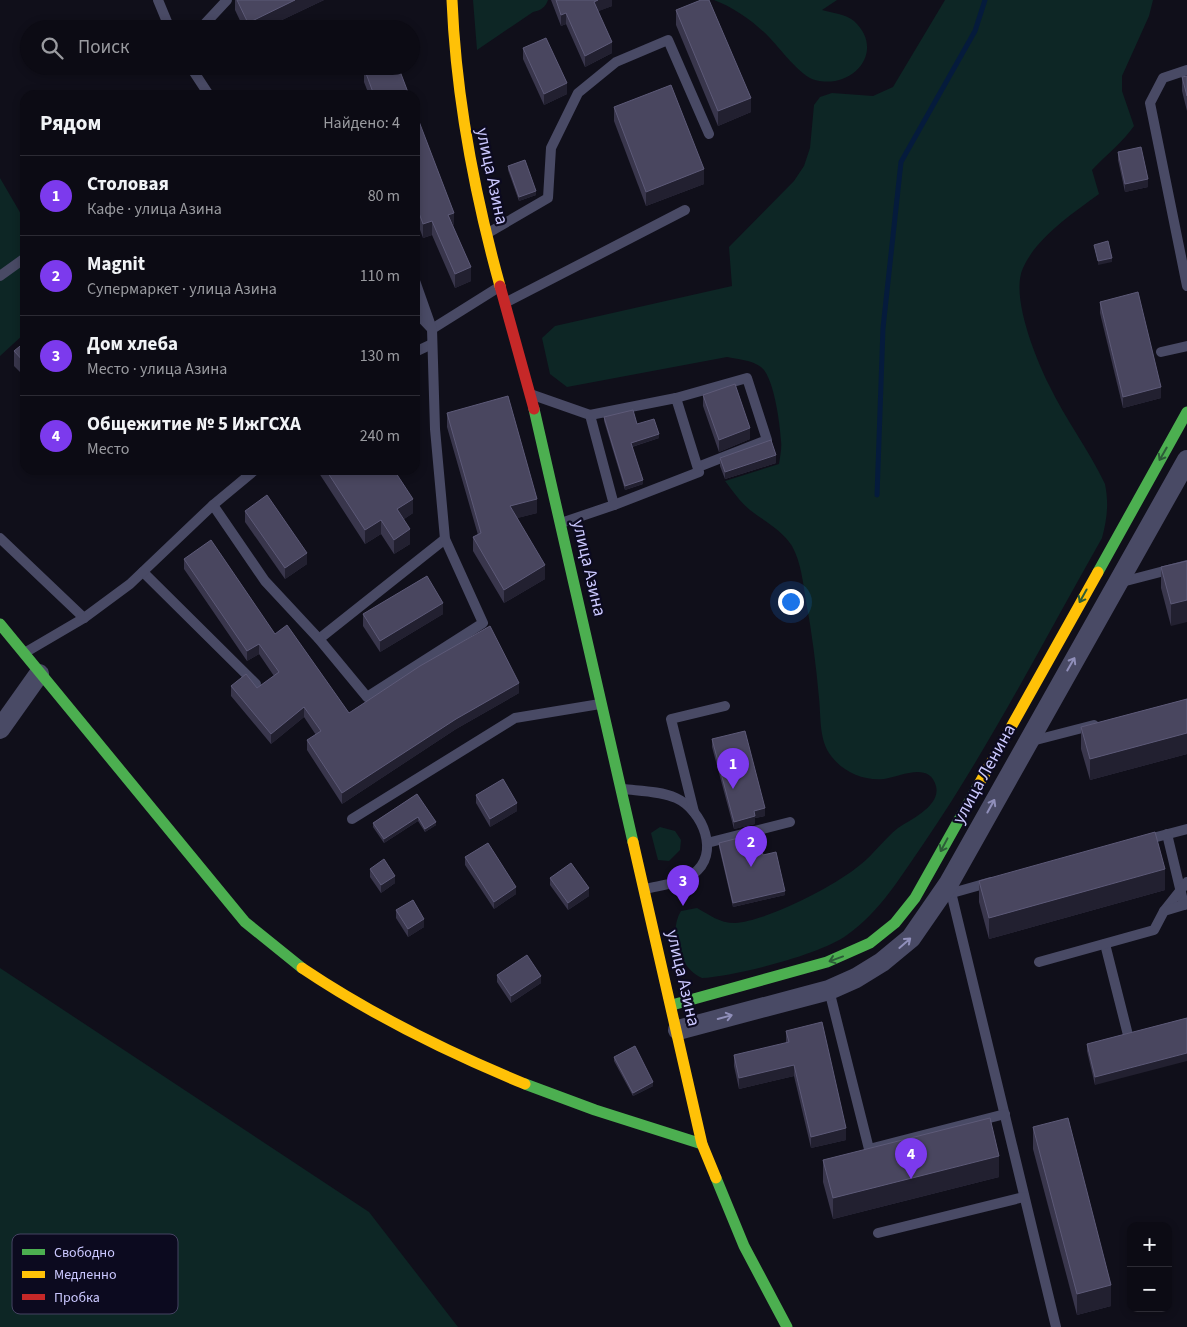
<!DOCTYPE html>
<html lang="ru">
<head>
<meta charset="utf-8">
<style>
	body { margin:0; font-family:"Source Sans 3",sans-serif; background:#1a1922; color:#f1f3f6 }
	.controls { position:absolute; right:15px; bottom:15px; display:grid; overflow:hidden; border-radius:10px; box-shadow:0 2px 8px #0003 }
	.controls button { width:45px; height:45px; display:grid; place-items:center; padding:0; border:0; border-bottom:1px solid #2c2b34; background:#0c0b14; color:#f1f3f6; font:25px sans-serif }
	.you { position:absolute; left:790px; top:601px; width:18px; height:18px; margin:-12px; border:4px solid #fff; border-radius:50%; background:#1a73e8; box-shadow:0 0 0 8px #1a73e833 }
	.badge { display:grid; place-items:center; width:32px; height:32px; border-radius:50%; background:#7c3aed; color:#fff; font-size:16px; font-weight:700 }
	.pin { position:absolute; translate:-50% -41px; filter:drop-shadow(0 1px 2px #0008) }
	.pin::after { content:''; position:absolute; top:26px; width:18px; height:15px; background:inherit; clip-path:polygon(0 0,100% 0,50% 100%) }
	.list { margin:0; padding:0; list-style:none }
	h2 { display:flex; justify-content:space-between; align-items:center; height:65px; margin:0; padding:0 20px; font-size:21px }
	h2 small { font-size:16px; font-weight:400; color:#9a9ba0 }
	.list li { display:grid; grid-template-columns:32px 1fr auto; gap:15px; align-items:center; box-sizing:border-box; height:80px; padding:0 20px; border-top:1px solid #2c2b34 }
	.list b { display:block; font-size:19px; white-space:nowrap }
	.list p { margin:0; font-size:16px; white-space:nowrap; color:#9a9ba0 }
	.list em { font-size:16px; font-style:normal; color:#9a9ba0 }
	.icon { flex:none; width:28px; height:28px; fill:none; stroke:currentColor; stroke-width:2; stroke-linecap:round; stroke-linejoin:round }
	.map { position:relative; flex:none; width:1187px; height:1327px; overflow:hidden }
	.search { position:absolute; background:#0c0b14; box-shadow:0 2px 8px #0003; left:20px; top:20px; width:400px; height:55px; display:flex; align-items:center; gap:12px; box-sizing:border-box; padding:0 18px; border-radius:28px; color:#9a9ba0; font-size:19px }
	.panel { position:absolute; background:#0c0b14; box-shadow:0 2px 8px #0003; left:20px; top:90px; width:400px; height:385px; border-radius:15px }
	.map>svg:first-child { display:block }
	.green { fill:#0d2625 }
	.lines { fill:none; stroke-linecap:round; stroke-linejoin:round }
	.stream { stroke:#051b3c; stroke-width:5 }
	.lane { stroke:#494a65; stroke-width:10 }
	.street { stroke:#494a65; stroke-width:20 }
	.fast { stroke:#4caf50; stroke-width:11 }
	.slow { stroke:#ffc107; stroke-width:11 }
	.jam { stroke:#c62828; stroke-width:11 }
	.wall { fill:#39364c }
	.shaded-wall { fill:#222030 }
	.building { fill:#49465f; stroke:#5d5a78 }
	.oneway { stroke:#2c5c38 }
	.oneway2 { stroke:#908fba }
	.labels { text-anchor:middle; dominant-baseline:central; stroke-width:4.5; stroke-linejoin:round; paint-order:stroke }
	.street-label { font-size:18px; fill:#cbc8ff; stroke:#0c0a1f }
	.key { fill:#0c0a1f; stroke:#454362; stroke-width:1 }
	.key-label { font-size:14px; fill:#cbc8ff }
</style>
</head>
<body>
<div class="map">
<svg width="1187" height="1327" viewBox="0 0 1187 1327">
	<rect width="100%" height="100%" fill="#100f1a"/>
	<g class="green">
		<path d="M 473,0 L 548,0 C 545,8 541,10 533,12 L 477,50 Z"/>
		<path d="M 714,0 L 837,0 L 822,10 C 832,13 846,14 854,21 C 886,50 854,90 815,80 C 800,76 779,47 768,36 C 753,21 733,7 714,0 Z"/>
		<path d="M 945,0 L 1153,0 L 1149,16 L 1122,76 L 1122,91 L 1134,126 C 1123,142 1106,155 1092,170 L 1099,194 C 1072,214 1037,237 1023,268 C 1010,296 1036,359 1049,385 C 1065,419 1089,450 1105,484 C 1109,504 1107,519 1102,538 C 1044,640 990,746 924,843 C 901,876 880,912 847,935 C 820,955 735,976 702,978 C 679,968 668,932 681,911 L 697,908 C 710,915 719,923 735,923 C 767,921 835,886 860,865 C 874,854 884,839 898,828 C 911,819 941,806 936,786 C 929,761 900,777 884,779 C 862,781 841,771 829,753 C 819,737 821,716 819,698 C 816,665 812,633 806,601 C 803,583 801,562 792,546 C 781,529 765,522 750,510 C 740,502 733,491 725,481 L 779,464 C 780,457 782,448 781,441 C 780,424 774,377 761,367 C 752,360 737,359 727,357 L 567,387 L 550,374 L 542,338 L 555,326 L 732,286 L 729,247 L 794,181 L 804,166 L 810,148 L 814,105 L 820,97 L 832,93 L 873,96 L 893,87 Z"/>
		<polygon points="0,178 25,221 25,333 0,356"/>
		<polygon points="660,827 675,831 681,840 680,850 669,861 658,860 651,833"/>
		<polygon points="0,968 369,1212 458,1327 0,1327"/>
	</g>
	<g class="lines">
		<polyline class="stream" points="877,495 883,328 901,162 975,31 985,0"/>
		<g class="lane">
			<polyline points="158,0 170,29"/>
			<polyline points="200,29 227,0"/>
			<polyline points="190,66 209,95"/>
			<polyline points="1187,70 1163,78 1150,103 1187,286"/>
			<polyline points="488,233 548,198 551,148 578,93 616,62 668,40 709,134"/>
			<polyline points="0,276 25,258"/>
			<polyline points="505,303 685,210"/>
			<polyline points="415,311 432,329 499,287"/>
			<polyline points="415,352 432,344"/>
			<polyline points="1161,352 1187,346"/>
			<polyline points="533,395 590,415 614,505 561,523"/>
			<polyline points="676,398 747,378 767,440 698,467"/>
			<polyline points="590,415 676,398 699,472 614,505"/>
			<polyline points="213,505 255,470"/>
			<polyline points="0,538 84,618"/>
			<polyline points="143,572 256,684"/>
			<polyline points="1118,583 1187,565"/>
			<polyline points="319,639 445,539"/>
			<polyline points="26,652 84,618 130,584 213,505 265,581 319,639 367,697 483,623 445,539 435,429 432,329 415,281"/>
			<polyline points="1028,742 1094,725"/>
			<path d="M 623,789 C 640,791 660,791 676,798 C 703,810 721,855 693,874 C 679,884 661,885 645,889"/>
			<polyline points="694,812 671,719 725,706"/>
			<polyline points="352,819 515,718 600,704"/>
			<polyline points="1167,834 1184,905"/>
			<polyline points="1145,840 1187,829"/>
			<polyline points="707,843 790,822"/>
			<polyline points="949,884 1056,1327"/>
			<polyline points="952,893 991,882"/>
			<polyline points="1164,911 1187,882"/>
			<polyline points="1105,944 1128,1035"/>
			<polyline points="1039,962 1154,930 1164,911 1187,904"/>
			<polyline points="829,990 869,1149 1005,1114"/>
			<polyline points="878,1233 1024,1197"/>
		</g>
		<g class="street">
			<polyline points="0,729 39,674"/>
			<polyline points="678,1030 829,990 856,978 882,962 911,938 949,883 1187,460"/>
		</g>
		<g class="fast">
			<polyline points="534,409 633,842"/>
			<polyline points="1098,572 1187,412"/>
			<polyline points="0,624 245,922 302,968"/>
			<polyline points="672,1005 827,962 870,943 895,923 915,898 978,786"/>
			<polyline points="525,1084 595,1110 702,1144"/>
			<polyline points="716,1178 744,1246 787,1327"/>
		</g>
		<g class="slow">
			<path d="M 452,0 C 456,98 474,192 500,286"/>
			<polyline points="978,786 1098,572"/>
			<polyline points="633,842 702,1144 716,1178"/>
			<path d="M 302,968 C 372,1015 447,1052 525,1084"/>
		</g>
		<polyline class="jam" points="500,286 534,409"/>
	</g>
	<g class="wall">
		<polygon points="235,0 324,0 263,29 244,29 235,10"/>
		<polygon points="551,0 612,0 612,6 598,11 612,53 585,67 566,24 561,26"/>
		<polygon points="676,10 751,112 718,126 676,25"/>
		<polygon points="523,48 567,94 544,105 523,59"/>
		<polygon points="364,68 409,95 369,95 364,82"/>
		<polygon points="1187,76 1187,111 1182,91 1182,77"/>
		<polygon points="614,107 704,184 646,206 614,121"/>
		<polygon points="415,111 471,281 455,288 432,235 423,238 415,216"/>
		<polygon points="1118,152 1148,187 1125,192 1118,160"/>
		<polygon points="508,166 536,195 519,201 508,170"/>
		<polygon points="1100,302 1161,398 1123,408 1100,313"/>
		<polygon points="25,342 25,377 14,366 14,351"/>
		<polygon points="703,395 750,439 719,452 703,406"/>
		<polygon points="447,413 537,513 517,518 545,579 504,603 473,551 473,537 478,535 447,427"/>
		<polygon points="604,417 637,424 659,438 632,447 643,484 625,490 604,421"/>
		<polygon points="720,458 776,463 725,479 720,466"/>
		<polygon points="317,470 394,470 413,513 404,519 410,544 394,554 381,534 365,544"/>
		<polygon points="245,511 307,564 285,579 245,522"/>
		<polygon points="184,559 275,634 349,713 519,693 456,729 342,804 307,750 307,740 316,735 304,717 271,744 231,696 231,686 257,688 274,676 259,654 247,661 184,569"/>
		<polygon points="1187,561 1171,626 1161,588 1161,567"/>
		<polygon points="363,614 443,614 380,652 363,626"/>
		<polygon points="1187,699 1187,754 1090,780 1081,749 1081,727"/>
		<polygon points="712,739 765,816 755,818 755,824 734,829 712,747"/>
		<polygon points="417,794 436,825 425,832 418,821 384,843 373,827 373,823"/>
		<polygon points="476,795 517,811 490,827 476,803"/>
		<polygon points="719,843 763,855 785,895 733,907 719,847"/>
		<polygon points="465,857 516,894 494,909 465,865"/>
		<polygon points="370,869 395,883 381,893 370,877"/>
		<polygon points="550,878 589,896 568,910 550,885"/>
		<polygon points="979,881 1165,890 989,939 979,902"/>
		<polygon points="396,910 424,927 408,937 396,918"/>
		<polygon points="497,975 541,983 511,1003 497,982"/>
		<polygon points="1187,1018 1095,1085 1087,1051 1087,1044"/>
		<polygon points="786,1031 846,1140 811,1148 794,1076 739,1089 734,1066 734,1055 786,1043"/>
		<polygon points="614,1057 653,1086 633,1096 614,1061"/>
		<polygon points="1033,1127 1111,1306 1077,1315 1033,1149"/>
		<polygon points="823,1160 999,1177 833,1219 823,1182"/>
	</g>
	<g class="shaded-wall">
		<polygon points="295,0 324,0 263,29 248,29 248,23"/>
		<polygon points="598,0 612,0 612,6 594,13 594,2"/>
		<polygon points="566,13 566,24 561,26 561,15"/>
		<polygon points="612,42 612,53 585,67 585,56"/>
		<polygon points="567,83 567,94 544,105 544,94"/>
		<polygon points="751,98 751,112 718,126 718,111"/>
		<polygon points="704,169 704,184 646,206 646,192"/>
		<polygon points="1148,179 1148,187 1125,192 1125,184"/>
		<polygon points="536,191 536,195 519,201 519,197"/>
		<polygon points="454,213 454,226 448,215"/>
		<polygon points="432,221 432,235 423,238 423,224"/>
		<polygon points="1112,258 1112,262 1098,265 1098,261"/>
		<polygon points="471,267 471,281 455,288 455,274"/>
		<polygon points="1161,387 1161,398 1123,408 1123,397"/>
		<polygon points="750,428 750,439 719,452 719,440"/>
		<polygon points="659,434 659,438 631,447 631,443"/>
		<polygon points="776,455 776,463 725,479 725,472"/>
		<polygon points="643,480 643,484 625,490 625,486"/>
		<polygon points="413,499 413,513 397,524 397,509"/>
		<polygon points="537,499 537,513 510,520 510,506"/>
		<polygon points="381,520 381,534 365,544 365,530"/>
		<polygon points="410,529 410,544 394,554 394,540"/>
		<polygon points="307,553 307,564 285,579 285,568"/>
		<polygon points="545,565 545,579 504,603 504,590"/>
		<polygon points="1187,600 1187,622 1171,626 1171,604"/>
		<polygon points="443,603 443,614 380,652 380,641"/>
		<polygon points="259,644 259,654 247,661 247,651"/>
		<polygon points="519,683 519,693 456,729 342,804 342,793 456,719"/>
		<polygon points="304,707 304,717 271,744 271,734"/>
		<polygon points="1187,733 1187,754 1090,780 1090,759"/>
		<polygon points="517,803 517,811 490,827 490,819"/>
		<polygon points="765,808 765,816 755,818 755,824 734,829 734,822 754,811"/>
		<polygon points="418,817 418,821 384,843 384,839"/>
		<polygon points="436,822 436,825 425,832 425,829"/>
		<polygon points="1165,869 1165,890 989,939 989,918"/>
		<polygon points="395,876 395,883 381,893 381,885"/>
		<polygon points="516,887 516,894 494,909 494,902"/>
		<polygon points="589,888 589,896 568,910 568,903"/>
		<polygon points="785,891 785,895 733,907 733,903"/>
		<polygon points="424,919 424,927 408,937 408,929"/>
		<polygon points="541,976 541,983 511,1003 511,996"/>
		<polygon points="1187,1053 1187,1061 1095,1085 1095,1077"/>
		<polygon points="794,1065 794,1076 739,1089 739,1078"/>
		<polygon points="653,1082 653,1086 633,1096 633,1093"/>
		<polygon points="846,1128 846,1140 811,1148 811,1137"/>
		<polygon points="999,1156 999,1177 833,1219 833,1198"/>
		<polygon points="1111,1285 1111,1306 1077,1315 1077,1294"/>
	</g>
	<g class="building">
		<polygon points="237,0 295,0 248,23"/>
		<polygon points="556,0 598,0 594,2 612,42 585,56 566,13 561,15"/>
		<polygon points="701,0 709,0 751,98 718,111 676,10"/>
		<polygon points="546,38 567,83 544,94 523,48"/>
		<polygon points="369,66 398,66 409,95 374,95 364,68"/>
		<polygon points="1187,76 1187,96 1182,77"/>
		<polygon points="671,85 704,169 646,192 614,107"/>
		<polygon points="415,111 454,213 448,215 471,267 455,274 432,221 423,224 415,202"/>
		<polygon points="1141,147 1148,179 1125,184 1118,152"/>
		<polygon points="525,160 536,191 519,197 508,166"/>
		<polygon points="1108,241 1112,258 1098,261 1094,245"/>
		<polygon points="1138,292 1161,387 1123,397 1100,302"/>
		<polygon points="25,342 25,363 14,351"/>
		<polygon points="735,384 750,428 719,440 703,395"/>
		<polygon points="508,396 537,499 510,506 545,565 504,590 473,537 481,533 447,413"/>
		<polygon points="633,410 637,424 654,419 659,434 631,443 643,480 625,486 604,417"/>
		<polygon points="771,440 776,455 725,472 720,458"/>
		<polygon points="326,470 394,470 413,499 397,509 410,529 394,540 381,520 365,530"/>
		<polygon points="267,495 307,553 285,568 245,511"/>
		<polygon points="211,540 275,634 287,625 349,713 420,666 490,626 519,683 456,719 342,793 307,740 321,731 304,707 271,734 231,686 246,674 257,688 279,672 259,644 247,651 184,559"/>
		<polygon points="1187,561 1187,600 1171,604 1161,567"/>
		<polygon points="427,576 443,603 380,641 363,614"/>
		<polygon points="1187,699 1187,733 1090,759 1081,727"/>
		<polygon points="745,731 765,808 754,811 755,816 734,822 712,739"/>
		<polygon points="503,779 517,803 490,819 476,795"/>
		<polygon points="417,794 436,822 425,829 418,817 384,839 373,823"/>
		<polygon points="1155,832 1165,869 989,918 979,881"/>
		<polygon points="758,833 763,855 776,852 785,891 733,903 719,843"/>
		<polygon points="488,843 516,887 494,902 465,857"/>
		<polygon points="384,859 395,876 381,885 370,869"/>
		<polygon points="571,863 589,888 568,903 550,878"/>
		<polygon points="413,900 424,919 408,929 396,910"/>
		<polygon points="527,955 541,976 511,996 497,975"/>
		<polygon points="1187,1018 1187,1053 1095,1077 1087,1044"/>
		<polygon points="822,1022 846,1128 811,1137 794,1065 739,1078 734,1055 789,1042 786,1031"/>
		<polygon points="635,1046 653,1082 633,1093 614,1057"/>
		<polygon points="990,1118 999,1156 833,1198 823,1160"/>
		<polygon points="1068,1118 1111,1285 1077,1294 1033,1127"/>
	</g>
	<defs><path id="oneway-shaft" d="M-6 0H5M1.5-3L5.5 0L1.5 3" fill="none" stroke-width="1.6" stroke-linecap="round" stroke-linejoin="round" transform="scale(1.25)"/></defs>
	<g class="oneway">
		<use href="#oneway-shaft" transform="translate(1163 454) rotate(120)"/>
		<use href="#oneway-shaft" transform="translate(1083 596) rotate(119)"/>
		<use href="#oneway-shaft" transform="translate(944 845) rotate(118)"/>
		<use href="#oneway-shaft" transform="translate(836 959) rotate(160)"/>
	</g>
	<g class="oneway2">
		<use href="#oneway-shaft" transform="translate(1071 664) rotate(-60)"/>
		<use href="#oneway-shaft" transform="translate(991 806) rotate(-61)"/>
		<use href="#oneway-shaft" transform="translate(905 943) rotate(-41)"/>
		<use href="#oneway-shaft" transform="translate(725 1017) rotate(-15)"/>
	</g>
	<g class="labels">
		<g class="street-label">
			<text transform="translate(492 176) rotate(78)">улица Азина</text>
			<text transform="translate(589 568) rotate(77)">улица Азина</text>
			<text transform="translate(984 774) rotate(-61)">улица Ленина</text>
			<text transform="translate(683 978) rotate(77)">улица Азина</text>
		</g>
	</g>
	<rect x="12" y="1234" width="166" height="80" rx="8" class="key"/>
	<rect x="22" y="1249" width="23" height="6" fill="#4caf50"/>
	<rect x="22" y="1271" width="23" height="7" fill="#ffc107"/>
	<rect x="22" y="1294" width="23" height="6" fill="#c62828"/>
	<g class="key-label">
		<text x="54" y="1257">Свободно</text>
		<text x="54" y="1279">Медленно</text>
		<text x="54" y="1302">Пробка</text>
	</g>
</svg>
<div class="controls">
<button>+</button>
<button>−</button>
</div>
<div class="you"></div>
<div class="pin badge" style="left:733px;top:789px">1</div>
<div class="pin badge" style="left:751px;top:867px">2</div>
<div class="pin badge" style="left:683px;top:906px">3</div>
<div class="pin badge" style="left:911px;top:1179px">4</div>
<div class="search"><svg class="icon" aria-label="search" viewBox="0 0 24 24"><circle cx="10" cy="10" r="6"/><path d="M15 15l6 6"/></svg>Поиск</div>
<section class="panel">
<h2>Рядом<small>Найдено: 4</small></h2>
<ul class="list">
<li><span class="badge">1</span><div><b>Столовая</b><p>Кафе · улица Азина</p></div><em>80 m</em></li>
<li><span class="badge">2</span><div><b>Magnit</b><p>Супермаркет · улица Азина</p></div><em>110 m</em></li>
<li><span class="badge">3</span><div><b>Дом хлеба</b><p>Место · улица Азина</p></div><em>130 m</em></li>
<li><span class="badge">4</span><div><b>Общежитие № 5 ИжГСХА</b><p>Место</p></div><em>240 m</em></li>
</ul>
</section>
</div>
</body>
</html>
